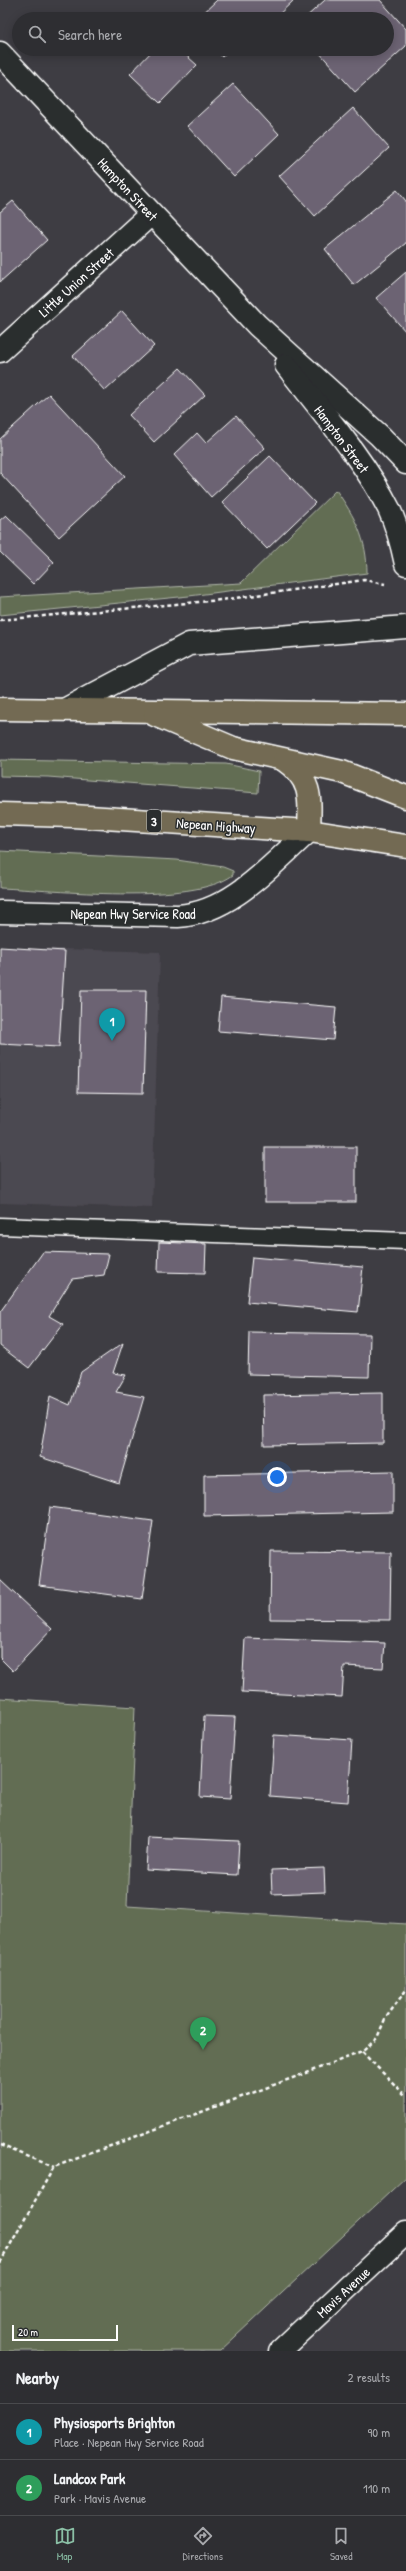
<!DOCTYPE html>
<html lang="en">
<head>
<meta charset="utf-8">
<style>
	body { margin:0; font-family:"Patrick Hand",sans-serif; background:#3a3a3e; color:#f1f3f6 }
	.scale { position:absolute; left:12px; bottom:10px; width:106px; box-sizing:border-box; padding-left:4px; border:2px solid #fff; border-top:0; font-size:11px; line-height:14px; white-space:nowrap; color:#fff; -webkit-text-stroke:3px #2a2d2e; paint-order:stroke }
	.you { position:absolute; left:277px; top:1477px; width:14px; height:14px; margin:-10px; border:3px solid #fff; border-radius:50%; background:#1a73e8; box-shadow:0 0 0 6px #1a73e833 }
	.badge { display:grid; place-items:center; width:26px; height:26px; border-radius:50%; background:#8abfa5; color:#fff; font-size:13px; font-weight:700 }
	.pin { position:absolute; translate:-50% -33px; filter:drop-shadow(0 1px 2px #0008) }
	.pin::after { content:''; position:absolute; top:21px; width:14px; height:12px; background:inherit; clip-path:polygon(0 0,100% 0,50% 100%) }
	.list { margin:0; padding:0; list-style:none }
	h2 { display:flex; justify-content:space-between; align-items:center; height:52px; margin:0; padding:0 16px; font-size:17px }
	h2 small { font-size:13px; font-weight:400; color:#a7a8ac }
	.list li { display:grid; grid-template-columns:26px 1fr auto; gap:12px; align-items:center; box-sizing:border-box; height:56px; padding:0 16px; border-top:1px solid #494a4d }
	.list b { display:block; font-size:15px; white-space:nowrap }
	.list p { margin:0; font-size:13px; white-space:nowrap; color:#a7a8ac }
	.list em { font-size:13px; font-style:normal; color:#a7a8ac }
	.icon { flex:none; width:22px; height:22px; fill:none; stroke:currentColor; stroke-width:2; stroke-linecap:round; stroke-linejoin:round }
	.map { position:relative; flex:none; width:406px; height:2351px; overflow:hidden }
	.search { position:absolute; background:#2e2e32; box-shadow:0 2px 10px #0003; left:12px; right:12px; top:12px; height:44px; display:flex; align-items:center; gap:10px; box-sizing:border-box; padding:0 14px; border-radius:22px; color:#a7a8ac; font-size:15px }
	.sheet { height:164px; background:#2e2e32 }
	nav { display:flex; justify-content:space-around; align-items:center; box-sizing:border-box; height:56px; border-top:1px solid #494a4d; background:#2e2e32; font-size:11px; color:#a7a8ac }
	nav a { display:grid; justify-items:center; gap:2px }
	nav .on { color:#8abfa5 }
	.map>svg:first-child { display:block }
	.built { fill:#4c4851 }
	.green { fill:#626d53; stroke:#b0b6a9 }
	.building { fill:#6c6373; stroke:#fff }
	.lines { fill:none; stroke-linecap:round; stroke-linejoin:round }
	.service-casing { stroke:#fff; stroke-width:19 }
	.minor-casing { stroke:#fff; stroke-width:25 }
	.tertiary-casing { stroke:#fff; stroke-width:25 }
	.secondary-casing { stroke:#fff; stroke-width:25 }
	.trunk-casing { stroke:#fff; stroke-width:25 }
	.path { stroke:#fff; stroke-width:2.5; stroke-dasharray:4 3; stroke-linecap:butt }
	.service { stroke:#2a2d2e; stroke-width:16 }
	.minor { stroke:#2a2d2e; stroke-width:22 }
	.tertiary { stroke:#2a2d2e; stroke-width:22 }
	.secondary { stroke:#2a2d2e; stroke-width:22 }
	.trunk { stroke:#736b52; stroke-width:22 }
	.labels { text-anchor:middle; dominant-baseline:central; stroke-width:3; stroke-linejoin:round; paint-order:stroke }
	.shield { fill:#2a2d2e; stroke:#bfc0c0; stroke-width:1 }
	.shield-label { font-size:13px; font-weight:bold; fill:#fff }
	.street-label { font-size:14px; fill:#fff; stroke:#2a2d2e }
</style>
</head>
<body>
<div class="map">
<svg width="406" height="2351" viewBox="0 0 406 2351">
	<rect width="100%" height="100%" fill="#3e3d43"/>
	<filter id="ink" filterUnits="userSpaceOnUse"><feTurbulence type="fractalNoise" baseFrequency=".025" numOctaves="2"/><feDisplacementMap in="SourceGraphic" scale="8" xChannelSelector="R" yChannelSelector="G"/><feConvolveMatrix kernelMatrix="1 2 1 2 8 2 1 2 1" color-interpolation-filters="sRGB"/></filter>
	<g filter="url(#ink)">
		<polygon class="built" points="0,947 160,952 152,1208 0,1203"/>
		<g class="green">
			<path d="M 336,490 C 355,517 367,539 367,573 L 189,596 L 0,615 L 0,597 L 241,583 Z"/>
			<polygon points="0,760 226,764 259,771 258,793 48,777 0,776"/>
			<path d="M 0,851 L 177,860 L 223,867 L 233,871 L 233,875 C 192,906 54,890 0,888 Z"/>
			<polygon points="0,1698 135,1707 127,1906 406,1924 406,2177 220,2351 0,2351"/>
		</g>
		<g class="building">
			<polygon points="217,0 294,0 274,19 197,19"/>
			<polygon points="325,0 380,0 406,29 406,46 355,92 316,49 387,49 387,19 304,19"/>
			<polygon points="154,49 179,49 197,65 160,103 130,74"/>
			<polygon points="214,49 230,49 222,57"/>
			<polygon points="233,84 279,134 234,177 187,126"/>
			<polygon points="353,108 389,148 315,216 279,176"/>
			<polygon points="397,190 406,201 406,243 354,285 325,249"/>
			<polygon points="13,201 47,240 0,282 0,212"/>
			<polygon points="406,272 406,332 376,298"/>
			<polygon points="122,311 154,346 105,391 73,356"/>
			<polygon points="180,368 205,395 154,442 129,415"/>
			<polygon points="49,394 125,476 59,537 0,473 0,439"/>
			<polygon points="236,416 265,448 211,497 174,455 197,433 206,443"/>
			<polygon points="270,456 315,503 267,549 222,502"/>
			<polygon points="6,515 54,562 33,584 0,552 0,520"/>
			<polygon points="0,947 65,951 59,1047 0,1044"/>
			<polygon points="81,990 146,990 143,1093 78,1092"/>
			<polygon points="221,997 336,1007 333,1040 218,1031"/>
			<rect x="265" y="1147" width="91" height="55"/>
			<polygon points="159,1242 206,1244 205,1273 158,1272"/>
			<polygon points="43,1252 109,1254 104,1275 72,1279 49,1316 63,1324 29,1368 0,1346 0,1312"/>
			<polygon points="252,1257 363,1267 358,1312 247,1302"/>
			<polygon points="249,1332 370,1334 369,1377 248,1374"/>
			<polygon points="123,1343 113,1373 126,1375 116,1392 144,1397 119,1483 40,1457 50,1396 70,1405 81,1372"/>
			<polygon points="383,1393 383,1443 264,1445 263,1395"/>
			<polygon points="393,1471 393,1512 204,1516 204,1475"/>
			<polygon points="50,1507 153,1521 142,1599 39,1585"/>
			<polygon points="271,1551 391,1552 390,1620 270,1619"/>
			<polygon points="0,1580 52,1629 13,1671 0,1658"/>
			<polygon points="245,1638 385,1643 383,1668 344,1666 342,1697 242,1692"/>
			<polygon points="204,1716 235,1717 230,1799 200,1797"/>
			<polygon points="274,1735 352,1740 348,1802 270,1796"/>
			<polygon points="148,1837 239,1841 237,1875 146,1870"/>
			<polygon points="324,1868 325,1892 272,1894 271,1870"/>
		</g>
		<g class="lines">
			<defs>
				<polyline id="service" points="0,1226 406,1241"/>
				<g id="minor">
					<polyline points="0,351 151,214"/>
					<path d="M 0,912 L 178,916 C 231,913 272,864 309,831"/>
					<polyline points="280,2351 406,2233"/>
				</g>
				<polyline id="tertiary" points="66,709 189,644 406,627"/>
				<g id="secondary">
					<polyline points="0,53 257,325 380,436 406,463"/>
					<path d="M 286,365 C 319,408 365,461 389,509 C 397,526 402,545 406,564"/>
				</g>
				<g id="trunk">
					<polyline points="0,709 406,714"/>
					<polyline points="155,715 233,748 342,772 406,797"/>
					<path d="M 284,760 C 313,780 310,799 309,831"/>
					<polyline points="0,814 73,816 309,831 406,846"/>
				</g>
			</defs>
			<use href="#service" class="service-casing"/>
			<use href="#minor" class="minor-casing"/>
			<use href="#tertiary" class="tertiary-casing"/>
			<use href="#secondary" class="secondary-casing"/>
			<use href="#trunk" class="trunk-casing"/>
			<g class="path">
				<polyline points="0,620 221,600 364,580 385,584"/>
				<polyline points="362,2052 406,2096"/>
				<polyline points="0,2145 54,2167"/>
				<polyline points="0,2263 54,2167 362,2052 377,2038 385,2019 406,1990"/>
			</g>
			<use href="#service" class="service"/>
			<use href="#minor" class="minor"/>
			<use href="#tertiary" class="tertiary"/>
			<use href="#secondary" class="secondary"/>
			<use href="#trunk" class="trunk"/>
		</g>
	</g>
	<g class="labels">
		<rect class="shield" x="147" y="810" width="14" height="22" rx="3"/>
		<g class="shield-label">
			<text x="154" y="821">3</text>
		</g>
		<g class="street-label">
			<text transform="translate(128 189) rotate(47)">Hampton Street</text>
			<text transform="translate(76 282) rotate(-42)">Little Union Street</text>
			<text transform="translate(342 439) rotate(53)">Hampton Street</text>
			<text transform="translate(216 825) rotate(4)">Nepean Highway</text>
			<text x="133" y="913">Nepean Hwy Service Road</text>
			<text transform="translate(343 2292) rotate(-43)">Mavis Avenue</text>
		</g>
	</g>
</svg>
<div class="scale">20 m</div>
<div class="you"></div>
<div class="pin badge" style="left:112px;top:1041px;background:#0f9aa8">1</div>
<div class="pin badge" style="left:203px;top:2050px;background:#2e9e5b">2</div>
<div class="search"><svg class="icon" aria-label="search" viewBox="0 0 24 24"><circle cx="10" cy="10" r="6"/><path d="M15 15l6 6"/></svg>Search here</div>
</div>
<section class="sheet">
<h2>Nearby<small>2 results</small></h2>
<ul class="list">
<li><span class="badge" style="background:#0f9aa8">1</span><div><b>Physiosports Brighton</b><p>Place · Nepean Hwy Service Road</p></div><em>90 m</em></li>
<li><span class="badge" style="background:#2e9e5b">2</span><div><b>Landcox Park</b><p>Park · Mavis Avenue</p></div><em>110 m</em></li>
</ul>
</section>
<nav>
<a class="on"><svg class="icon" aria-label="map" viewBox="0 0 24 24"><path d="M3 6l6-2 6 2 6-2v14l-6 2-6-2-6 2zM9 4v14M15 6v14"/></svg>Map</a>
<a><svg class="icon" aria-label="directions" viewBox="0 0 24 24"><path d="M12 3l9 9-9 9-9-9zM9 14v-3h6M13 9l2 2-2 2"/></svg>Directions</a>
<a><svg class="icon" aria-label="saved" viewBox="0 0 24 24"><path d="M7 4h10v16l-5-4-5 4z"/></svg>Saved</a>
</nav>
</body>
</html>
